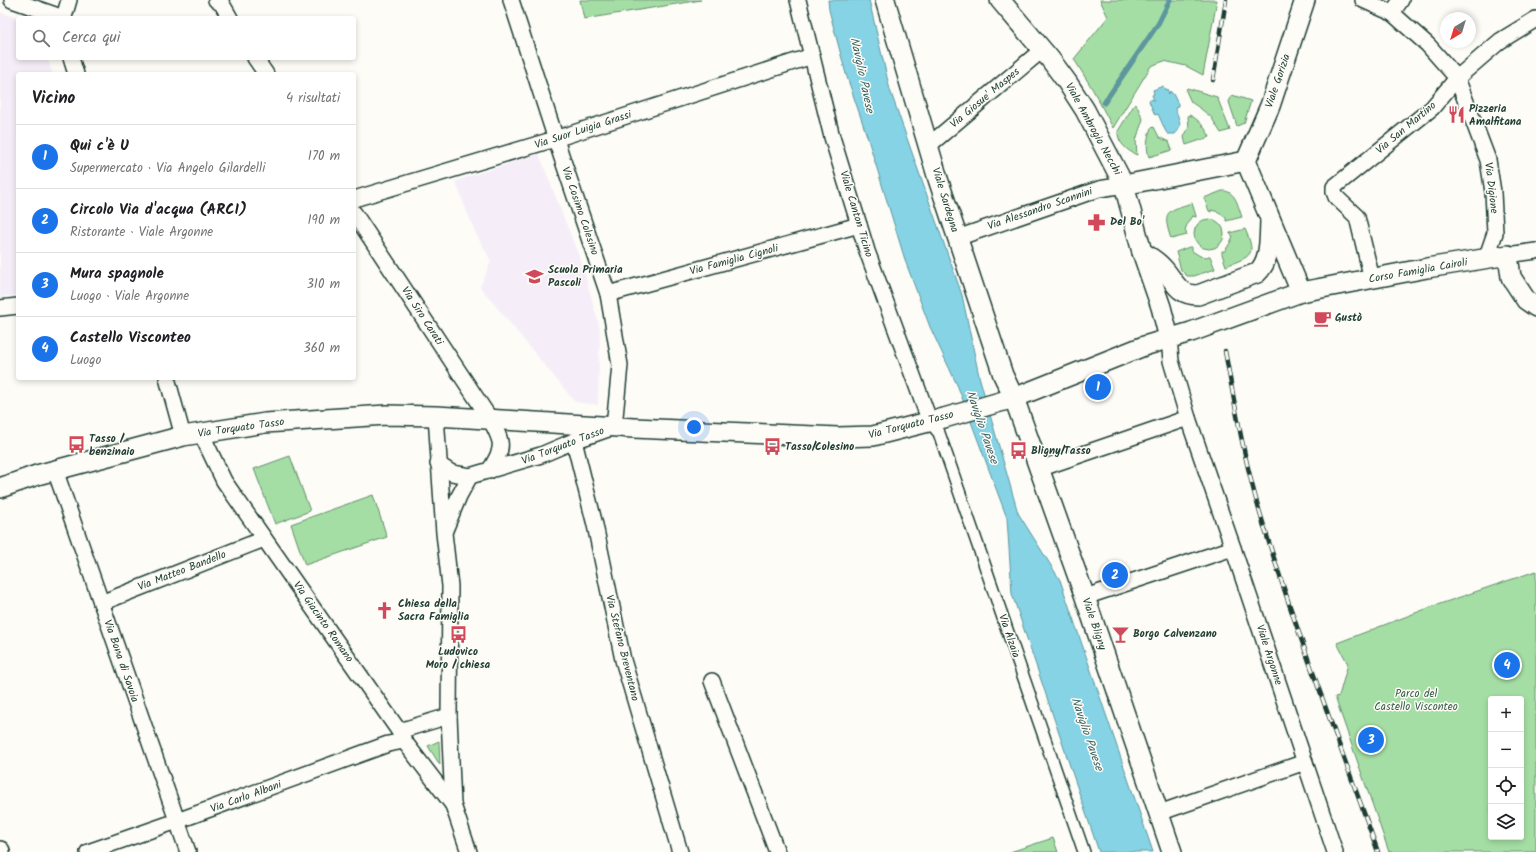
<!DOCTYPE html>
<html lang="it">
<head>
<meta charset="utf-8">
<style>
	body { margin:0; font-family:Kalam,sans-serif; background:#f6f6f6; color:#202124 }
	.controls { position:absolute; right:12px; bottom:12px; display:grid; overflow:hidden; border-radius:4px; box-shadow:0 2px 6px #0003 }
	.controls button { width:36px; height:36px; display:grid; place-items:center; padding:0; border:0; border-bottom:1px solid #e0e0e0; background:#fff; color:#202124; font:20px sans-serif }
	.compass { position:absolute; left:1440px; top:12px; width:36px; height:36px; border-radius:50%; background:#fff; box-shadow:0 2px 6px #0003; rotate:218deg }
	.you { position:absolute; left:694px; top:427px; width:14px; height:14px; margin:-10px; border:3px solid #fff; border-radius:50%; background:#1a73e8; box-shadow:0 0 0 6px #1a73e833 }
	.badge { display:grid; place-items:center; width:26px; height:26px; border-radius:50%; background:#1a73e8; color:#fff; font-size:13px; font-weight:700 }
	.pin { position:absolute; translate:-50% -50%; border:2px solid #fff; box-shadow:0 1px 4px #0006 }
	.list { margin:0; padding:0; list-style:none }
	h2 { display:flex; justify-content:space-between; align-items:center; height:52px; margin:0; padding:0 16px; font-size:17px }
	h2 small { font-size:13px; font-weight:400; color:#757577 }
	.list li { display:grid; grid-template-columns:26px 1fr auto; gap:12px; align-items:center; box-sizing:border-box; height:64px; padding:0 16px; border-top:1px solid #e0e0e0 }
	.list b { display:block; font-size:15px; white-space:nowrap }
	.list p { margin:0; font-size:13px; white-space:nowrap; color:#757577 }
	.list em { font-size:13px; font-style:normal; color:#757577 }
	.icon { flex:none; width:22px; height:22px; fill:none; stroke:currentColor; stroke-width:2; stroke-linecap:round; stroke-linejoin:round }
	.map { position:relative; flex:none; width:1536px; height:852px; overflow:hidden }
	.search { position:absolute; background:#fff; box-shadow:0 2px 6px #0003; left:16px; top:16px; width:340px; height:44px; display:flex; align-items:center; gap:10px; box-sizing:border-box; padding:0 14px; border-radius:4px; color:#757577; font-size:15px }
	.panel { position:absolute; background:#fff; box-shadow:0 2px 6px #0003; left:16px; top:72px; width:340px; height:308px; border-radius:4px }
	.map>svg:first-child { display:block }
	.built { fill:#f5eef8 }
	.green { fill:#a5dea4; stroke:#628e6c; fill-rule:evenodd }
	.water { fill:#86d3e5; stroke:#5d979e }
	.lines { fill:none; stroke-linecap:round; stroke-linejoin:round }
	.stream { stroke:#5d979e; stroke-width:5 }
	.pedestrian-casing { stroke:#1f3d34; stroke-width:14 }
	.minor-casing { stroke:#1f3d34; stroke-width:18 }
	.tertiary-casing { stroke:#1f3d34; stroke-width:22 }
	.pedestrian { stroke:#fdfcf7; stroke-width:11 }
	.minor { stroke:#fdfcf7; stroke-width:15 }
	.tertiary { stroke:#fdfcf7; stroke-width:19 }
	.rail-casing { stroke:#1f3d34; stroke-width:4.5 }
	.rail { stroke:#fdfcf7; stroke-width:3; stroke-dasharray:9; stroke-linecap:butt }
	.labels { text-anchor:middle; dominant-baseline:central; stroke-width:3; stroke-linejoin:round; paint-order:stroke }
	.street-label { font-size:11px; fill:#1f3d34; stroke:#fdfcf7 }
	.poi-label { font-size:11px; font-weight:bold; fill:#1f3d34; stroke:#fdfcf7; text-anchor:start }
	.park-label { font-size:11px; fill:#3a5d4a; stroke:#fdfcf7 }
	.water-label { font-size:12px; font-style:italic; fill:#396260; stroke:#fdfcf7 }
</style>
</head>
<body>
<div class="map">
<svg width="1536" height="852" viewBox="0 0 1536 852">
	<rect width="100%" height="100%" fill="#fdfcf7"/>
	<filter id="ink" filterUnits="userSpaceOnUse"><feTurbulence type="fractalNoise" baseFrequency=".025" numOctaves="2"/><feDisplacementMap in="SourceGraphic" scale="8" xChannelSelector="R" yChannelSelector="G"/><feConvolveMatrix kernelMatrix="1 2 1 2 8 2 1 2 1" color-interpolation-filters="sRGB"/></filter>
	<g filter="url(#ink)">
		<g class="built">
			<polygon points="0,12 18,18 18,58 47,58 53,74 18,74 18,295 0,297"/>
			<polygon points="539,154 582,264 600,329 598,405 575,402 480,287 491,261 475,232 455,181"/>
		</g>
		<g class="green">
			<polygon points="580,0 701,0 584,19"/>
			<polygon points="1100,0 1217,0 1203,75 1186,66 1164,61 1151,66 1113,128 1093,90 1074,59 1108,17"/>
			<polygon points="1187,88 1217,97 1230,130 1221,133 1211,117 1201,109 1191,102 1186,91"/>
			<polygon points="1232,95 1251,101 1244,123 1237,126 1229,102"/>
			<path d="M 1136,104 L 1143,119 L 1136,140 L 1137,155 C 1127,151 1117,142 1118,131 L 1134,105 Z"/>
			<path d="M 1189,115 C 1198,118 1206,129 1210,137 L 1186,145 L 1184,137 L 1189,127 L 1188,117 Z"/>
			<path d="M 1154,127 L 1159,137 L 1169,142 L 1172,150 L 1149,157 C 1146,148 1147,137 1151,128 Z"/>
			<path d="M 1222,191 C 1236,190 1238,207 1242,217 L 1226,221 L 1226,218 L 1219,212 L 1211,210 L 1211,212 L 1209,211 L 1204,198 Z"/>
			<path d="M 1192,203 L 1196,216 L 1196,217 L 1192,216 L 1188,222 L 1185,230 L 1187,235 L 1171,239 C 1162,211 1166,211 1192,203 Z"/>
			<circle cx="1209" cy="234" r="15"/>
			<path d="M 1245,229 C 1257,256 1251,256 1226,266 L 1222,254 L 1222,251 L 1225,251 L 1230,243 L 1233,236 L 1230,234 L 1230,233 Z"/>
			<polygon points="1189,247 1192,247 1192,251 1200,256 1207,257 1208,256 1210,256 1215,269 1194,276 1187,276 1181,270 1176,252"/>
			<polygon points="290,456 310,511 275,524 254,469"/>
			<polygon points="373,495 387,537 305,565 291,524"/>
			<path d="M 1536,571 L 1536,852 L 1389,852 L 1335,697 L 1339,696 L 1348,664 L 1337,643 L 1431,607 ZM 1491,699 L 1521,699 L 1521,837 L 1491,837 Z"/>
			<polygon points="439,741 440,765 428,746"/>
			<polygon points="1053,838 1058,852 1010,852"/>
		</g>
		<g class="water">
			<polygon points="828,0 869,0 890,90 962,295 979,376 1018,513 1060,580 1153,852 1099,852 1012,594 1007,518 958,387 930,327 906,263 867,136 846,74 829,10"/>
			<path d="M 1163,86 L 1165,90 L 1167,89 L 1169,94 L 1170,91 L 1173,94 L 1179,106 L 1175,108 C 1178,117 1184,126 1175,134 L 1168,134 L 1166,132 L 1158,114 L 1155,115 L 1149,101 L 1150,99 L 1154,100 L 1152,95 L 1154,94 L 1153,90 Z"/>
		</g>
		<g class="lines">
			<polyline class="stream" points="1104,103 1158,24 1170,0"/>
			<defs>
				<polyline id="pedestrian" points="930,422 939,433 1084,852"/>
				<g id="minor">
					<polyline points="12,0 64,18"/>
					<polyline points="216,0 222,4 230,18"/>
					<polyline points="798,0 832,137 867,251 930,422"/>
					<polyline points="1363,0 1392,13 1428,45 1457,78 1488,160 1493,192 1495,233 1486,259"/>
					<polyline points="1392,13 1401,0"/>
					<polyline points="64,17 69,0"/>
					<polyline points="71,58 76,74"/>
					<polyline points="255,58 266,74"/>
					<polyline points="928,146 1042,50"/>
					<polyline points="354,199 555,139 812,56"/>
					<path d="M 354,213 L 490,419 C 503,443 505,447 489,471"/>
					<polyline points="957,238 1099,189 1124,185"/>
					<polyline points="1508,255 1536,251"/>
					<polyline points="1372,279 1357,217 1336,197 1334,192 1334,187 1432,108 1457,78 1500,41 1536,19"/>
					<polyline points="608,294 859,225"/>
					<polyline points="0,308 18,306"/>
					<polyline points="1169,338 1171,361 1188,418 1233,548 1335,852"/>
					<polyline points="167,378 183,436"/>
					<polyline points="436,416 444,533 450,586 449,716 453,805 469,852"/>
					<polyline points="201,433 224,481 399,731 404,741 453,805"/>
					<polyline points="574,441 595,525 623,660 680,852"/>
					<polyline points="438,464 452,473 470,476 541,455 574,441 614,427 620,365 608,294 561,155 511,0"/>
					<polyline points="1039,469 1188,418"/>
					<polyline points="55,470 188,852"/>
					<polyline points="445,530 459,496 470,476"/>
					<polyline points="1085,597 1233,548"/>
					<polyline points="101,603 264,539"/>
					<polyline points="712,681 777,852"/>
					<polyline points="399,731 449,716"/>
					<polyline points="1159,813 1305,762"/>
					<polyline points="88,852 177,821 388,744 404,741"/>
				</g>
				<g id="tertiary">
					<polyline points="885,0 938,179 1003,375 1014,398 1085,597 1172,852"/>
					<polyline points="1000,0 1050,59 1067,82 1085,110 1124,185 1142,252 1161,307 1169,338"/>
					<polyline points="1246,161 1270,106 1305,0"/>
					<polyline points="1246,161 1301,292"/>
					<polyline points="1124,185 1246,161"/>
					<path d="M 1142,252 C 1148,256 1157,261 1162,267 C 1175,280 1176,295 1198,295 L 1257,273 C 1271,260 1269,239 1270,221"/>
					<polyline points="0,488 37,475 183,436 265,423 386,415 436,416 634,428 838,437 873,436 944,418 1014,398 1144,346 1191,332 1301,292 1427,268 1508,255 1511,277 1526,300 1536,307"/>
					<polyline points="0,851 0,852"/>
				</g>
			</defs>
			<use href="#pedestrian" class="pedestrian-casing"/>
			<use href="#minor" class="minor-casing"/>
			<use href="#tertiary" class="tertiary-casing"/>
			<use href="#pedestrian" class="pedestrian"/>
			<use href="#minor" class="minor"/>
			<use href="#tertiary" class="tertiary"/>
			<defs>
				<g id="rail">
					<polyline points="1213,80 1226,0"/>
					<path d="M 1225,351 C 1235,405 1244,460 1260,513 C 1294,627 1338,739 1378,852"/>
				</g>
			</defs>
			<use href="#rail" class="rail-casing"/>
			<use href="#rail" class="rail"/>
		</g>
	</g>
	<defs>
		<symbol id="restaurant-bare" viewBox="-9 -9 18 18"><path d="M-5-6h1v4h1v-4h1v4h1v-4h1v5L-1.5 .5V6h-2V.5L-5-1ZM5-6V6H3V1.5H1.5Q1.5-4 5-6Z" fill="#d1495b" stroke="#fdfcf7" stroke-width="2.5" paint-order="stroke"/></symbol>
		<symbol id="pharmacy-bare" viewBox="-9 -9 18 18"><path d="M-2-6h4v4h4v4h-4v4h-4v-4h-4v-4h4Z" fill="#d1495b" stroke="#fdfcf7" stroke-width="2.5" paint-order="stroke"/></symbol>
		<symbol id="school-bare" viewBox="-9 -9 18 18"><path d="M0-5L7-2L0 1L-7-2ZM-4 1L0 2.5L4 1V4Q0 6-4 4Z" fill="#d1495b" stroke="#fdfcf7" stroke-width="2.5" paint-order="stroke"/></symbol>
		<symbol id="cafe-bare" viewBox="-9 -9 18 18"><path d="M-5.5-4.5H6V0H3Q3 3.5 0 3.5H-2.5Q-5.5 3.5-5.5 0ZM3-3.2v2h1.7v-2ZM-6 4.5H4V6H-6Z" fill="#d1495b" stroke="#fdfcf7" stroke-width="2.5" paint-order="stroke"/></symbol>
		<symbol id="bus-bare" viewBox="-9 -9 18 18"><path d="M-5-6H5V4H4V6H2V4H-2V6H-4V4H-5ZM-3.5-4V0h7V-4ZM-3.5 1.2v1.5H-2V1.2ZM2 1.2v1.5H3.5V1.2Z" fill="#d1495b" stroke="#fdfcf7" stroke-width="2.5" paint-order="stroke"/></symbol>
		<symbol id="church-bare" viewBox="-9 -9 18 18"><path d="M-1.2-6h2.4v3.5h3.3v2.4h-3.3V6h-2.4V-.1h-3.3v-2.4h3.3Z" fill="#d1495b" stroke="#fdfcf7" stroke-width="2.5" paint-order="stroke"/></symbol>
		<symbol id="bar-bare" viewBox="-9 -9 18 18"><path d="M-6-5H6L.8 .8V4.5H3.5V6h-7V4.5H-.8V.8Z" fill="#d1495b" stroke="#fdfcf7" stroke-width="2.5" paint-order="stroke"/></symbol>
	</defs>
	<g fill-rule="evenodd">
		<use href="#restaurant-bare" x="1444" y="102" width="25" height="25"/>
		<use href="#pharmacy-bare" x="1084" y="210" width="25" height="25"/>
		<use href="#school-bare" x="522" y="264" width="25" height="25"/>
		<use href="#cafe-bare" x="1310" y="306" width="25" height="25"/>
		<use href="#bus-bare" x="64" y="432" width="25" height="25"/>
		<use href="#bus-bare" x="760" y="434" width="25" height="25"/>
		<use href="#bus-bare" x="1006" y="438" width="25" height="25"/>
		<use href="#church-bare" x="372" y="598" width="25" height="25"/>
		<use href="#bus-bare" x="446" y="622" width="25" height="25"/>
		<use href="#bar-bare" x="1108" y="622" width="25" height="25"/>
	</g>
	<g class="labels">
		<g class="street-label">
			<text transform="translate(1278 81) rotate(-71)">Viale Gorizia</text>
			<text transform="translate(985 98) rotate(-40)">Via Giosue' Maspes</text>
			<text transform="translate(1406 128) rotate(-40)">Via San Martino</text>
			<text transform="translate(1093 129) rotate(61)">Viale Ambrogio Necchi</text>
			<text transform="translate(583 130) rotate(-18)">Via Suor Luigia Grassi</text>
			<text transform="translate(1491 188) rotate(83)">Via Digione</text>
			<text transform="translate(945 200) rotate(73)">Viale Sardegna</text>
			<text transform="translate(1040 209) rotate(-19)">Via Alessandro Scannini</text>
			<text transform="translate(580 211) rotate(71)">Via Cosimo Colesino</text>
			<text transform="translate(856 214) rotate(73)">Viale Canton Ticino</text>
			<text transform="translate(734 260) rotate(-15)">Via Famiglia Cignoli</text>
			<text transform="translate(1418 271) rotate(-10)">Corso Famiglia Cairoli</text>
			<text transform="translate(422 316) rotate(57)">Via Siro Carati</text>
			<text transform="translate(911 425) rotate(-14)">Via Torquato Tasso</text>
			<text transform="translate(241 428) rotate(-8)">Via Torquato Tasso</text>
			<text transform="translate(563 446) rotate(-21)">Via Torquato Tasso</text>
			<text transform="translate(182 571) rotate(-21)">Via Matteo Bandello</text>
			<text transform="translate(323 622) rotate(55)">Via Giacinto Romano</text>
			<text transform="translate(1094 624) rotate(71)">Viale Bligny</text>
			<text transform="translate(1009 636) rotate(71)">Via Alzaia</text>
			<text transform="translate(622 648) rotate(76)">Via Stefano Breventano</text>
			<text transform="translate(1269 655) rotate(72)">Viale Argonne</text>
			<text transform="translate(121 661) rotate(71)">Via Bona di Savoia</text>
			<text transform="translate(246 797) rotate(-20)">Via Carlo Albani</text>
		</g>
		<g class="poi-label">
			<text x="1469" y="109">Pizzeria<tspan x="1469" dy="13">Amalfitana</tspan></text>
			<text x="1110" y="222">Del Bo'</text>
			<text x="548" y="270">Scuola Primaria<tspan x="548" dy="13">Pascoli</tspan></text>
			<text x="1335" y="318">Gustò</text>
			<text x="89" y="439">Tasso /<tspan x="89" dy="13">benzinaio</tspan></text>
			<text x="785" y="447">Tasso/Colesino</text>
			<text x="1031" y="451">Bligny/Tasso</text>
			<text x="398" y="604">Chiesa della<tspan x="398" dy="13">Sacra Famiglia</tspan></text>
			<text x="1133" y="634">Borgo Calvenzano</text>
			<text x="458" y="652" text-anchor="middle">Ludovico<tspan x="458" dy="13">Moro / chiesa</tspan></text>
		</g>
		<g class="park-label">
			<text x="1416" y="694">Parco del<tspan x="1416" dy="13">Castello Visconteo</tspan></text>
		</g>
		<g class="water-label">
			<text transform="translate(862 75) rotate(78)">Naviglio Pavese</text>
			<text transform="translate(982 427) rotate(71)">Naviglio Pavese</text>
			<text transform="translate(1087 734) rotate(71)">Naviglio Pavese</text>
		</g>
	</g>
</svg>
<div class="controls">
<button>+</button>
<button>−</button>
<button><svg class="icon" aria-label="locate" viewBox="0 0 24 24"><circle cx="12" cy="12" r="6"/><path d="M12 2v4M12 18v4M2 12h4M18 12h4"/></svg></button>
<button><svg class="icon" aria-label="layers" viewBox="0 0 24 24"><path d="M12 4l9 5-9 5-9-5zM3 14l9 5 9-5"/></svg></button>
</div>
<svg class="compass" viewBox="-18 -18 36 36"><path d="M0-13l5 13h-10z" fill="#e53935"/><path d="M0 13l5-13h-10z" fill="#757577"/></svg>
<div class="you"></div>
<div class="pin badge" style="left:1098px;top:387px">1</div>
<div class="pin badge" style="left:1115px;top:575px">2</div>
<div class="pin badge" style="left:1371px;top:740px">3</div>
<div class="pin badge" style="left:1507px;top:665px">4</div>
<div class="search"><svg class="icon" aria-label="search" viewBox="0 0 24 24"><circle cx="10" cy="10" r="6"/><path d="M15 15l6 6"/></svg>Cerca qui</div>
<section class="panel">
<h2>Vicino<small>4 risultati</small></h2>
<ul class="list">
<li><span class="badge">1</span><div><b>Qui c'è U</b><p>Supermercato · Via Angelo Gilardelli</p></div><em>170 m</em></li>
<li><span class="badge">2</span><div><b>Circolo Via d'acqua (ARCI)</b><p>Ristorante · Viale Argonne</p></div><em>190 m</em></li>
<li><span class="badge">3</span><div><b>Mura spagnole</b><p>Luogo · Viale Argonne</p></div><em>310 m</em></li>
<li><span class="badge">4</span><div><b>Castello Visconteo</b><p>Luogo</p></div><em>360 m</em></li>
</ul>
</section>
</div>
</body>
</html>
